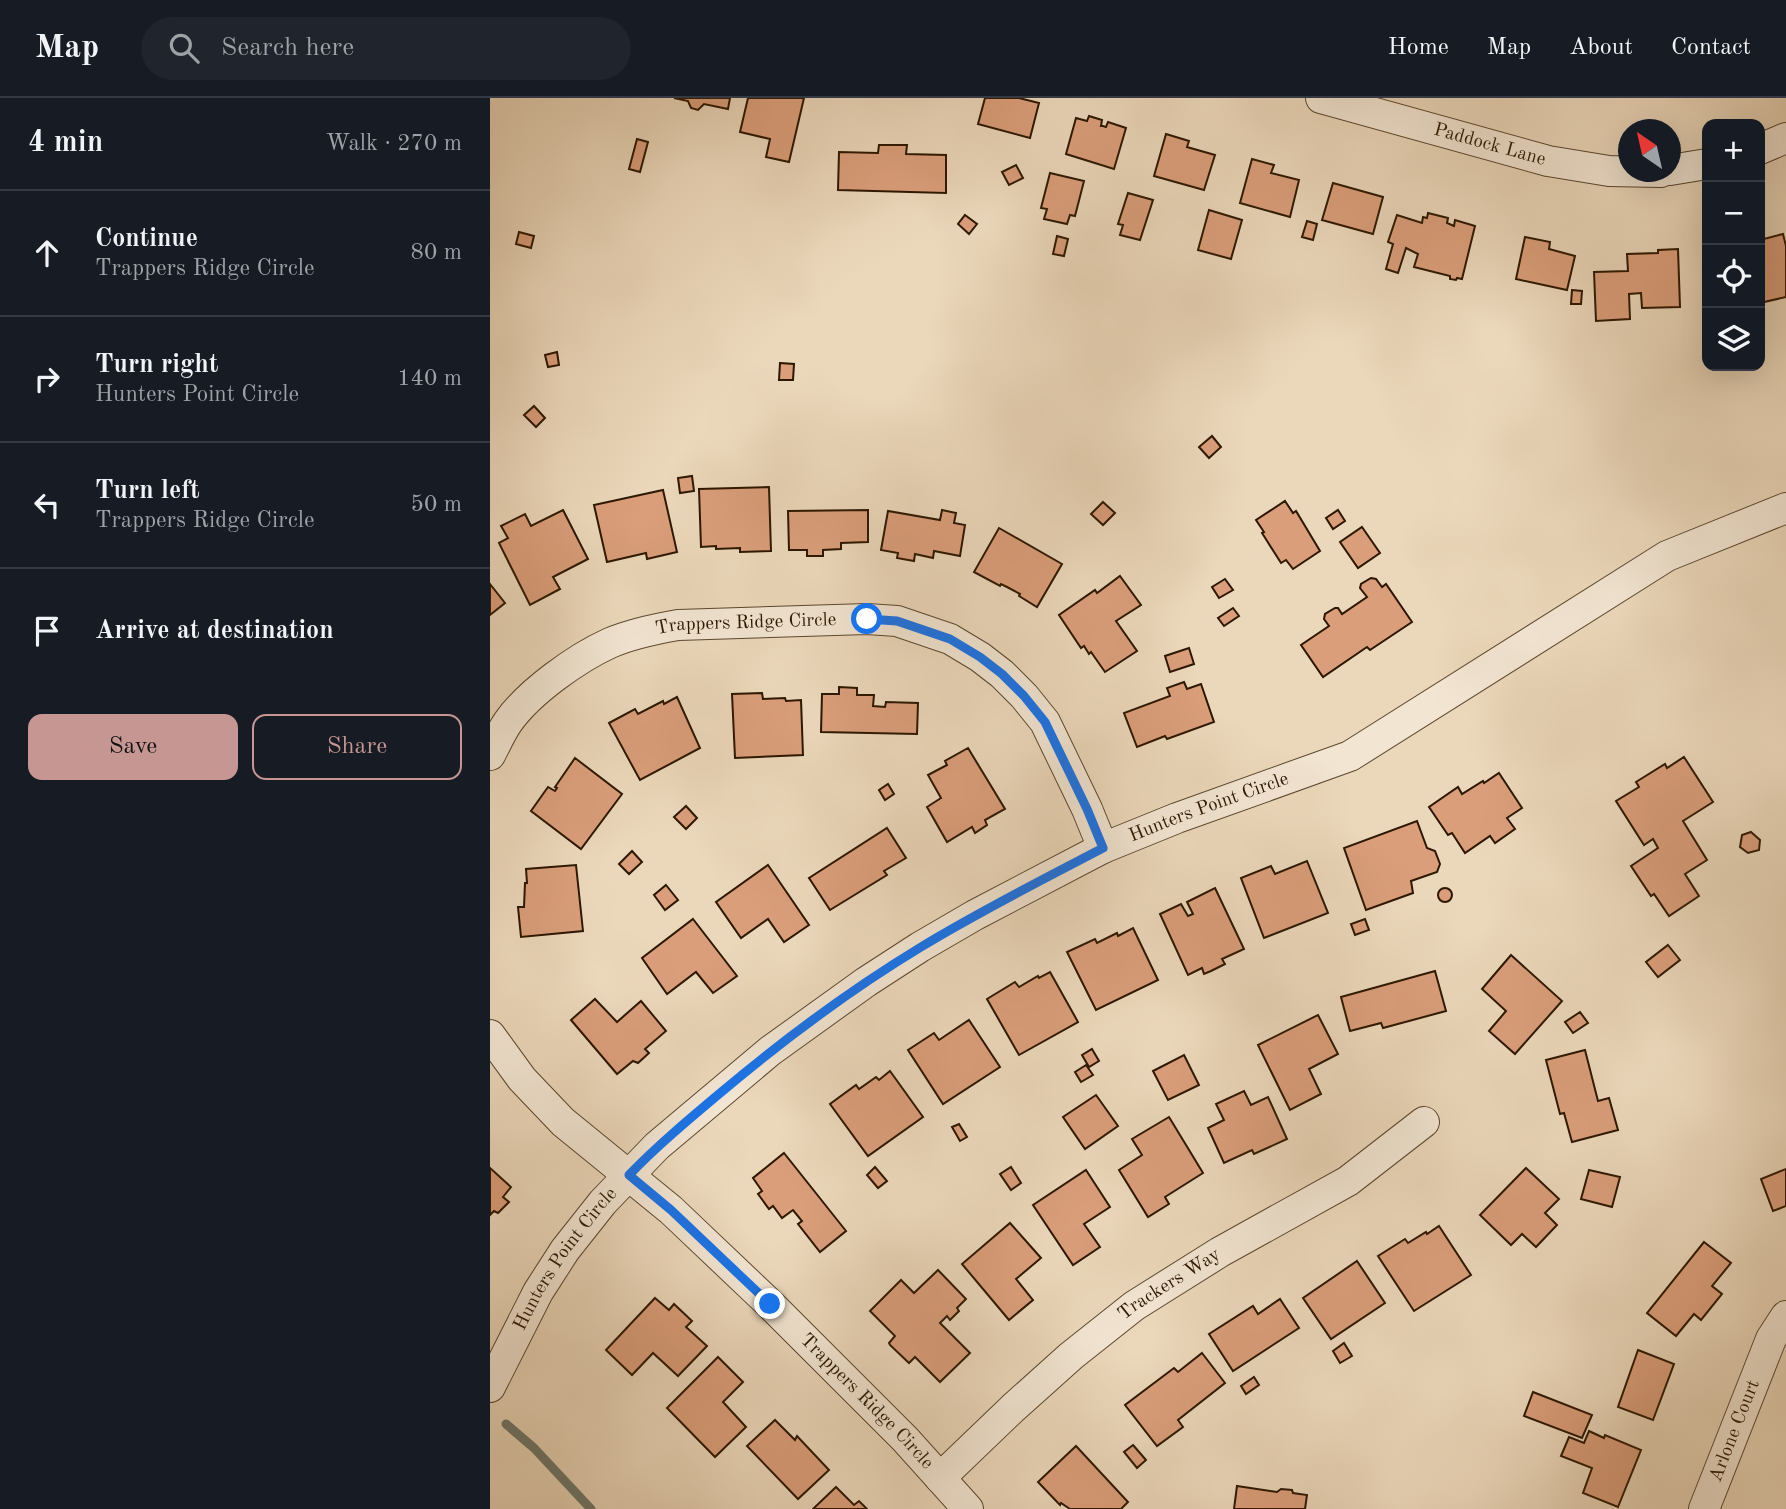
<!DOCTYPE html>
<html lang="en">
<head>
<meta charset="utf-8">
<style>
	body { margin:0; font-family:"Old Standard TT",serif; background:#20242c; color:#f1f3f6 }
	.controls { position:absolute; right:21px; top:21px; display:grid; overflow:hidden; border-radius:14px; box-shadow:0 7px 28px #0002 }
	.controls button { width:63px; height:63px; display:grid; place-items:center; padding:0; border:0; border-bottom:2px solid #363941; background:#171b24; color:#f1f3f6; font:35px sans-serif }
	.compass { position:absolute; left:1128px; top:21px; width:63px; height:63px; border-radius:50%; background:#171b24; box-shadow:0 7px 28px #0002; rotate:326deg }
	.stop { position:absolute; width:21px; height:21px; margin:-16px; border:5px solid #1a73e8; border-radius:50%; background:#fff }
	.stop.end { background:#1a73e8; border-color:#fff; box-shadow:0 2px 7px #0008 }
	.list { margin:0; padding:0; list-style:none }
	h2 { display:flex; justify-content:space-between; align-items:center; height:91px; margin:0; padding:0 28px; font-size:30px }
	h2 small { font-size:23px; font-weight:400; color:#9ea1a6 }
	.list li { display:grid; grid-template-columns:46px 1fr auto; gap:21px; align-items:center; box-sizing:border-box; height:126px; padding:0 28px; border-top:2px solid #363941 }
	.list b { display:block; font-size:26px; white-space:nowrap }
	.list p { margin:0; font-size:23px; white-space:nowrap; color:#9ea1a6 }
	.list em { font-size:23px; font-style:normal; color:#9ea1a6 }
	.actions { display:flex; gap:14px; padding:21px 28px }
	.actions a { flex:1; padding:16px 0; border:2px solid #c59692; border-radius:14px; text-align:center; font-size:24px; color:#c59692 }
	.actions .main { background:#c59692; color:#111 }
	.icon { flex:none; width:38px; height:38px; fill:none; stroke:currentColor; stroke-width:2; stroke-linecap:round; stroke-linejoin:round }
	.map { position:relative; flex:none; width:1296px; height:1411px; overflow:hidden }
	header { display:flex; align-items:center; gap:42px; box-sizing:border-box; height:98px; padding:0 35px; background:#171b24; border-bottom:2px solid #363941 }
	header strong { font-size:33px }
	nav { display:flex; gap:38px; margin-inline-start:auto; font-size:24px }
	.search { width:490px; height:63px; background:#20242c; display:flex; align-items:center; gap:18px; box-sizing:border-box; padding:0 24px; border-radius:38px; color:#9ea1a6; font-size:26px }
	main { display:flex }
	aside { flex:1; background:#171b24 }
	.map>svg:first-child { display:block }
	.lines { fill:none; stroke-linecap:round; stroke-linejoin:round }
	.stream { stroke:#6e786d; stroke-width:9 }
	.building { fill:#da9e7a; stroke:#2d1700; stroke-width:2 }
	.street-casing { stroke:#5c472e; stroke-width:32 }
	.street { stroke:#f2e5d2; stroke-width:30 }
	.route { stroke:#1a73e8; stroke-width:9 }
	.labels { text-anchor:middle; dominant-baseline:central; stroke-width:5; stroke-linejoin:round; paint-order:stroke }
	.street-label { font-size:19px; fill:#2d1700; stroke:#f2e5d2 }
</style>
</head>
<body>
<header>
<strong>Map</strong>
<div class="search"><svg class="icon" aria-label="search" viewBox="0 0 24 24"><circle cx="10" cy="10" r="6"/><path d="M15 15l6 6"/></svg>Search here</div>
<nav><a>Home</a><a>Map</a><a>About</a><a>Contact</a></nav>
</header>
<main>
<aside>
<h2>4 min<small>Walk · 270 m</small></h2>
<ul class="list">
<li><svg class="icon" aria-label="ahead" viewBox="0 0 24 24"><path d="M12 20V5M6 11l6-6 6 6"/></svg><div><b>Continue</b><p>Trappers Ridge Circle</p></div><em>80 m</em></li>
<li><svg class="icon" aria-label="right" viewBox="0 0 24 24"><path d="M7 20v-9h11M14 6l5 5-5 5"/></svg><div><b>Turn right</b><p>Hunters Point Circle</p></div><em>140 m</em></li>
<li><svg class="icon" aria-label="left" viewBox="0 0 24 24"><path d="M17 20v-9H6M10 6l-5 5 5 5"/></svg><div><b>Turn left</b><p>Trappers Ridge Circle</p></div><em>50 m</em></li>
<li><svg class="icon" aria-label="arrive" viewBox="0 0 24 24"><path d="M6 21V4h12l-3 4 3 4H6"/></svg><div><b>Arrive at destination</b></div></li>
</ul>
<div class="actions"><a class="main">Save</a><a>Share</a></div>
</aside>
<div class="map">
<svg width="1296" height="1411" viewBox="0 0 1296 1411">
	<rect width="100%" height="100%" fill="#ebd7ba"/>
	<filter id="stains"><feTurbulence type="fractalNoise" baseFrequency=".00286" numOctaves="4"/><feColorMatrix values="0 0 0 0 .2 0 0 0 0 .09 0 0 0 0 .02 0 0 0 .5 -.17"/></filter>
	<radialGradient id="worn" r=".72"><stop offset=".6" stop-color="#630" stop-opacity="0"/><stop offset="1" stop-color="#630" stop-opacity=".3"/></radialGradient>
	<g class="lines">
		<polyline class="stream" points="16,1326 44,1350 101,1411"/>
	</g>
	<g class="building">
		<polygon points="184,0 240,0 238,11 214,6 208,12 201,10 198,3"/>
		<polygon points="258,0 314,0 299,64 276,59 280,41 250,34"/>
		<polygon points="495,0 529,0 549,5 540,40 488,26"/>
		<polygon points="599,18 612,22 611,28 613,28 616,29 618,24 636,30 624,71 576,56 586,20 597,23"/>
		<polygon points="676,36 699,43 697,49 725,57 714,92 664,78"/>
		<polygon points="147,41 158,44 150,74 139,71"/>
		<polygon points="389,47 417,47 416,56 456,57 456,95 348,92 349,54 388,55"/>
		<polygon points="762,61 784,67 781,75 809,82 800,119 750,105"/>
		<polygon points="526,67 533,80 519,87 512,74"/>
		<polygon points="560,75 594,83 585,118 580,117 577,126 554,121 557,111 551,110"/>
		<polygon points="843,85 893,99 883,136 832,122"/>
		<polygon points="638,95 663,102 650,142 630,137 633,127 628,126"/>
		<polygon points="719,112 752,122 741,161 708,152"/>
		<polygon points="938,115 958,120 957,125 964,128 965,122 985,128 972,181 967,180 966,182 960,181 960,178 924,169 928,156 916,150 908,175 896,171 903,146 898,144 907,117 932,125 933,119 937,120"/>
		<polygon points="475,117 487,126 479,136 468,126"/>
		<polygon points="817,123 827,126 823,142 812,139"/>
		<polygon points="29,134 44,138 41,150 26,146"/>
		<polygon points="1293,136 1296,148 1296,199 1270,205 1270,142"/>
		<polygon points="567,138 578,141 574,158 563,156"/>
		<polygon points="1035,139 1060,144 1059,151 1085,158 1077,192 1026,181"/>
		<polygon points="1188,151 1190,209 1152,210 1151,195 1139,196 1140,221 1106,223 1104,174 1138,173 1137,156 1168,155 1168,152"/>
		<polygon points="1082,192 1092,193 1091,206 1081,206"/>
		<polygon points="67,254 69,267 58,269 55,257"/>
		<polygon points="290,265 304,266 303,282 289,282"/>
		<polygon points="44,308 55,320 46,329 34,317"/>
		<polygon points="722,338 731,349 719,360 709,349"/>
		<polygon points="202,378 204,393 190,395 188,380"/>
		<polygon points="279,389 281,453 250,454 250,450 226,451 226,448 211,449 209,391"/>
		<polygon points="173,392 187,454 157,461 156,455 117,464 104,407"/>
		<polygon points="795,403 803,415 806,413 830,453 803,471 796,462 791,465 772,435 774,434 766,422"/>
		<polygon points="613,404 625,415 613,427 601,416"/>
		<polygon points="73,412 98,461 63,479 70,491 40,507 9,445 18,440 11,428 35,416 41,428"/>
		<polygon points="378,412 378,444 351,445 351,451 333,452 333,458 317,458 317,452 299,452 298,413"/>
		<polygon points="452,412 466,415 464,425 475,427 470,458 444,453 443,460 425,456 424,463 407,460 408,455 391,452 398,413 450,422"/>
		<polygon points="848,412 855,423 843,431 836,420"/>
		<polygon points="872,429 890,455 868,470 850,444"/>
		<polygon points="509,430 572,466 547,509 529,498 530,496 517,489 511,486 510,488 484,474"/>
		<polygon points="630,478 651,507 626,523 647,553 615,574 601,554 599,556 594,548 591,550 569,517 605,492 607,495"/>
		<polygon points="881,480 886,481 892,489 896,486 922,524 880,552 877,549 833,579 811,547 839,528 834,521 835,516 845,510 848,510 852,516 877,499 870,490 871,486"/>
		<polygon points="735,481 743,492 729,500 722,489"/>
		<polygon points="0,486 15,505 0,517"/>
		<polygon points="743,510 749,518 734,528 728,520"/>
		<polygon points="699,550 704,566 680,574 675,558"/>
		<polygon points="694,584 697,591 711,586 724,624 677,641 675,638 647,649 634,615 680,598 677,590"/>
		<polygon points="349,589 367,590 367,597 384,597 383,608 395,609 396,604 428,605 427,636 331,634 332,596 349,596"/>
		<polygon points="272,595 273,601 295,600 296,603 311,602 313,657 245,660 242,596"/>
		<polygon points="187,599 210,650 150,682 119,625 145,611 148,616 173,603 174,606"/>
		<polygon points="478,650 515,711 495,722 497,727 485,735 482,729 457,744 437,709 451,700 438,677 457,667 455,663"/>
		<polygon points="1194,659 1223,704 1193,723 1217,762 1195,776 1209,798 1179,818 1164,796 1161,798 1141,768 1168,750 1163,741 1154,747 1126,703 1149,689 1146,684 1175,666 1177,670"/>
		<polygon points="85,660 132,696 91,751 41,713 58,689 65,693 67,690 65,689"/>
		<polygon points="1009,675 1032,710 1017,720 1025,731 1005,745 1000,738 975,755 962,735 958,737 939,709 968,689 972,696 993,683 994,685"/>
		<polygon points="398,686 404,696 395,702 389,692"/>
		<polygon points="196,708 207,720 196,731 184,719"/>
		<polygon points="927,723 937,750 945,753 950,766 947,774 921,783 923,795 876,812 854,750"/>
		<polygon points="397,730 416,760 394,773 397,777 340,812 319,780"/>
		<polygon points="1261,734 1270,742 1269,752 1258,755 1250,749 1252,737"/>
		<polygon points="142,753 152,764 139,776 129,766"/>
		<polygon points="817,763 838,815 774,840 751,780 781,768 785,776"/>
		<polygon points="86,767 93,833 31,839 28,809 34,809 35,785 37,785 36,771"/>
		<polygon points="278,767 319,827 294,844 278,821 251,840 226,804"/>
		<polygon points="176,787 188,802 175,812 164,797"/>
		<polygon points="725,790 754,851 732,861 735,866 721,873 714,876 712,870 698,877 670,816 691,806 698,818 703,816 697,804"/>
		<circle cx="955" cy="797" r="7"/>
		<polygon points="203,821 247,878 223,895 206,874 177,896 152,860"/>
		<polygon points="875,821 879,832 865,837 861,826"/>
		<polygon points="643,830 668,882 606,912 577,854 605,841 607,845 627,835 628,838"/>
		<polygon points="1178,847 1190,862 1168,879 1156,864"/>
		<polygon points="1021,857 1072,903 1025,956 999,933 1016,913 992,891"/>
		<polygon points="945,873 956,913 893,930 891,925 860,933 851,899"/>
		<polygon points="560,874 588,924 529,957 497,901 525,884 529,889 548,878 549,880"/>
		<polygon points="105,901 127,924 151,903 176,933 155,951 159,955 148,965 143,963 127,976 81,922"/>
		<polygon points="1090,914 1098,925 1083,935 1075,924"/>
		<polygon points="828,917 848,956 819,971 831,996 800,1012 768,947"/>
		<polygon points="479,922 510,969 453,1006 418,952 444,935 449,942"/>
		<polygon points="602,951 609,963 599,969 592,957"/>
		<polygon points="1095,952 1108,1003 1119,1000 1128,1032 1082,1044 1074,1015 1070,1016 1056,962"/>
		<polygon points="694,957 709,987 678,1002 663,973"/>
		<polygon points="596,967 603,977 591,984 585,974"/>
		<polygon points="400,973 433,1019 378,1058 340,1006 366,987 369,991 386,979 389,982"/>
		<polygon points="754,993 761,1007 778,999 797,1041 764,1056 762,1052 734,1065 718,1030 734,1022 726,1006"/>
		<polygon points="606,997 628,1028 595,1051 573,1019"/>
		<polygon points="679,1019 713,1075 675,1099 679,1106 658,1119 629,1072 652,1057 642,1041"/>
		<polygon points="469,1026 477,1039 470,1043 462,1029"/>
		<polygon points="294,1055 356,1133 330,1154 308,1126 312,1123 303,1112 292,1120 283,1108 279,1111 268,1096 272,1093 263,1080"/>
		<polygon points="385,1069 397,1083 388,1090 377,1077"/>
		<polygon points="521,1069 531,1085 521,1092 510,1076"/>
		<polygon points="0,1070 21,1089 13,1099 19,1104 8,1115 4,1113 0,1117"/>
		<polygon points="1036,1070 1069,1101 1055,1115 1067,1127 1046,1149 1032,1136 1021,1147 990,1117"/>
		<polygon points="1296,1071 1296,1108 1283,1113 1271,1081"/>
		<polygon points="596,1072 620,1109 594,1126 610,1149 583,1167 543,1107"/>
		<polygon points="1099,1072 1130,1079 1122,1109 1091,1101"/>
		<polygon points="520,1125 551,1160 526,1181 543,1202 519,1222 472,1166"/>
		<polygon points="949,1128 981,1177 924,1213 888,1158 915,1141 918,1145 936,1134 937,1136"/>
		<polygon points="1214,1144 1241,1165 1222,1188 1232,1196 1211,1222 1204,1216 1186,1238 1157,1215"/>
		<polygon points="867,1163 895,1205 841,1241 813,1200"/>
		<polygon points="448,1172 476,1201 467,1210 469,1213 460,1222 457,1218 450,1225 480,1255 450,1284 425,1259 419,1265 400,1247 399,1245 405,1238 380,1213 411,1182 424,1195"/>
		<polygon points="165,1200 179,1212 184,1206 202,1223 196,1229 217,1248 188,1278 163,1255 142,1277 116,1252"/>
		<polygon points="790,1201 809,1230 743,1273 719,1236 763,1208 768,1216"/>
		<polygon points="854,1245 862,1258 850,1265 843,1253"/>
		<polygon points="1148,1252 1184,1266 1163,1322 1128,1309"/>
		<polygon points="712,1255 735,1285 688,1322 693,1329 667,1348 635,1307 684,1270 688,1274"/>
		<polygon points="228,1259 253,1284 233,1304 256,1329 225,1359 177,1310"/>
		<polygon points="764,1279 769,1287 756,1296 751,1288"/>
		<polygon points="1043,1294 1102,1317 1092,1340 1034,1318"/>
		<polygon points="285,1322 305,1342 307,1338 339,1372 308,1401 257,1348"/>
		<polygon points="1099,1333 1114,1340 1115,1337 1151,1352 1128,1409 1093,1395 1102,1370 1071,1358 1079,1339 1094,1345"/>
		<polygon points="643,1347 656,1362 647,1370 634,1354"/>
		<polygon points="586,1348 638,1404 631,1411 580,1411 571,1405 570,1407 548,1384"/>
		<polygon points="747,1388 787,1394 791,1391 802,1392 803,1395 817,1397 815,1411 744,1411"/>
		<polygon points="346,1389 364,1407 369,1403 377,1411 323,1411"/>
	</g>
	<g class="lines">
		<defs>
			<g id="street">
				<path id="s1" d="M 831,0 L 1058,63 L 1119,73 L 1171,74"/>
				<polyline points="1270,51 1296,40"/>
				<polyline points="1180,72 1217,66"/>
				<path id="s2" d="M 0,657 C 6,646 11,634 18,624 C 39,594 87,560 120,545 C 141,536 165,531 188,527 L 377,521 L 407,523 L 460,541 L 490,559 L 512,576 L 534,598 L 555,624 L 597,711 L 613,750"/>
				<path id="s3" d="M 0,937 L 32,981 L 73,1024 L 181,1112 L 280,1206 L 415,1341 L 478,1411"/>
				<path id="s4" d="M 0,1289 L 48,1194 L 75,1152 L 113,1104 L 167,1048 L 280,953 L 376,884 L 430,849 L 485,817 L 613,750 L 687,720 L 860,658 L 1177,458 L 1296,410"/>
				<path id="s5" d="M 450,1380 L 523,1310 L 581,1258 L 644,1208 L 730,1154 L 858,1083 L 934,1024"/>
				<path id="s6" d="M 1214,1411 L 1281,1241 L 1296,1218"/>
			</g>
		</defs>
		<use href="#street" class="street-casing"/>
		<use href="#street" class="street"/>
	</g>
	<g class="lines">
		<path class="route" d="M 280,1206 L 181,1112 L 139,1077 C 167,1048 198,1022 229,996 C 293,942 360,892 431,849 C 490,813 552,782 613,750 L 597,711 L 555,624 L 534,598 L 512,576 L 490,559 L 460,541 L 407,523 L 377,521"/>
	</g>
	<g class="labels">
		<g class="street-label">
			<text stroke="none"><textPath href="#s1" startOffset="175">Paddock Lane</textPath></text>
			<text stroke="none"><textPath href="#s2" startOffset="306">Trappers Ridge Circle</textPath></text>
			<text stroke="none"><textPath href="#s4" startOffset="947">Hunters Point Circle</textPath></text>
			<text stroke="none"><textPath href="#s4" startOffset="149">Hunters Point Circle</textPath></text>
			<text stroke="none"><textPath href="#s5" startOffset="301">Trackers Way</textPath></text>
			<text stroke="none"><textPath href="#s3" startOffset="527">Trappers Ridge Circle</textPath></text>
			<text stroke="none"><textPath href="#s6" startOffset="84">Arlone Court</textPath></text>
		</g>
	</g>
	<rect width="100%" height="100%" filter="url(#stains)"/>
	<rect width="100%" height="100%" fill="url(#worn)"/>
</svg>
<div class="controls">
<button>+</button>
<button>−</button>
<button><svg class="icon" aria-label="locate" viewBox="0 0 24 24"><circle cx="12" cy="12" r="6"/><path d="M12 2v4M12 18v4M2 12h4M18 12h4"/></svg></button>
<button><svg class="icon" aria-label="layers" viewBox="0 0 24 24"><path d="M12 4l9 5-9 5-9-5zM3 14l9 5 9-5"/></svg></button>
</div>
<svg class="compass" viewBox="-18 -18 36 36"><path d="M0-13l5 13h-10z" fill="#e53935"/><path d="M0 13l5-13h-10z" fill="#9ea1a6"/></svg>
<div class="stop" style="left:377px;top:521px"></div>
<div class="stop end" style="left:280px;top:1206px"></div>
</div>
</main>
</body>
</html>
